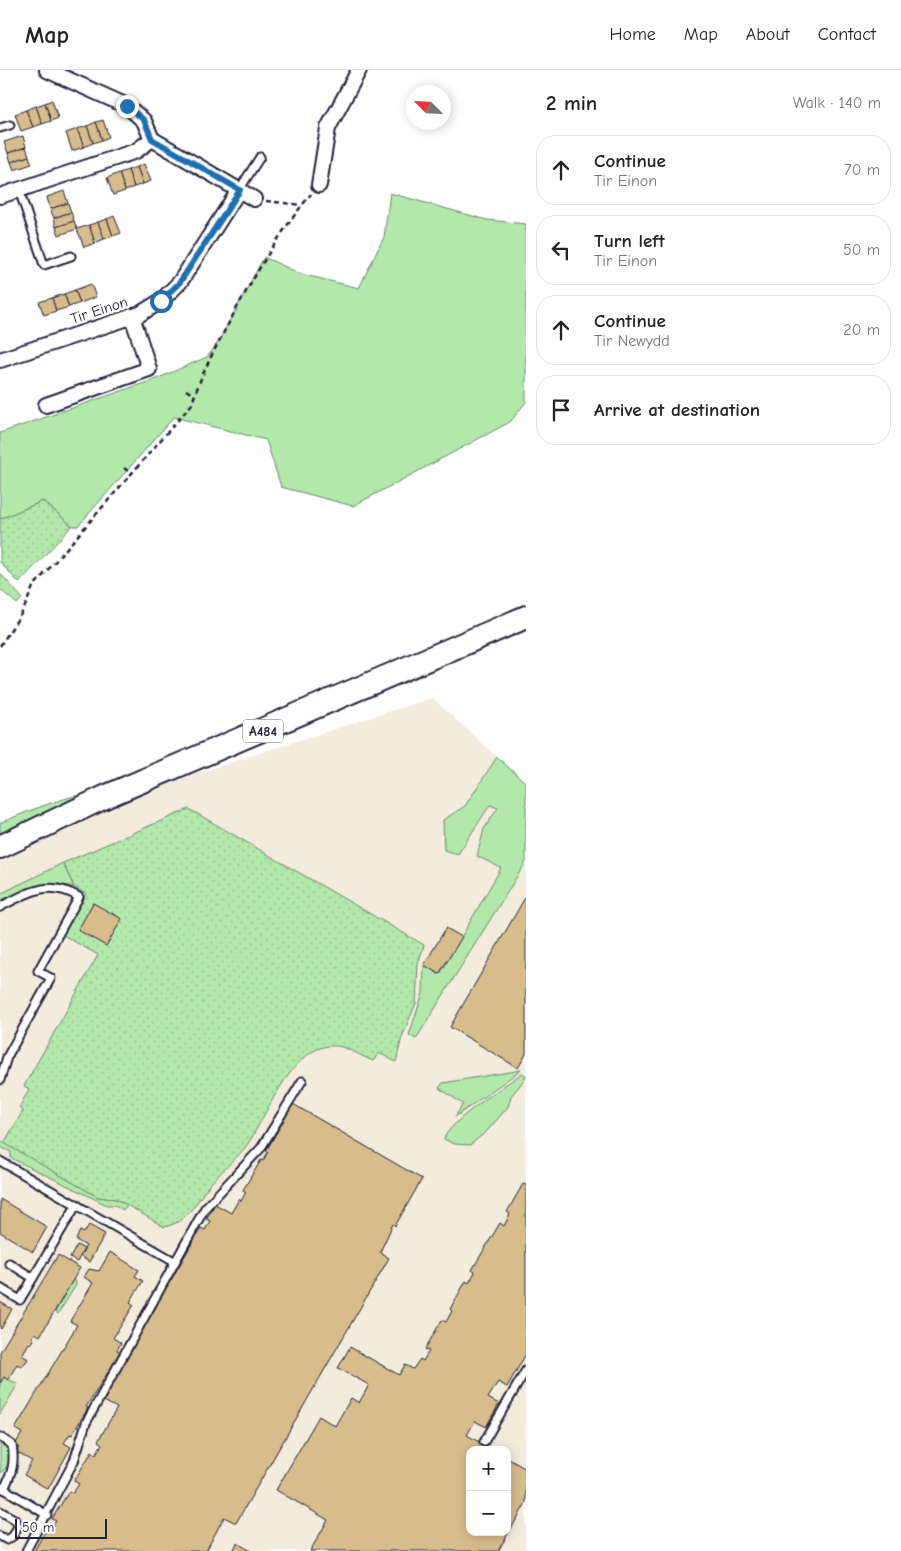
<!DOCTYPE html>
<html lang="en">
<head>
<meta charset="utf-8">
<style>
	body { margin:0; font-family:"Comic Neue",sans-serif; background:#f6f6f6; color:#222 }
	.controls { position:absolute; right:15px; bottom:15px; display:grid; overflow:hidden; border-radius:10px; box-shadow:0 2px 12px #0003 }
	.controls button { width:45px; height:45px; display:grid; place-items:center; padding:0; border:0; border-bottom:1px solid #e0e0e0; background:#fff; color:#222; font:25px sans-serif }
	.compass { position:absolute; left:406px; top:15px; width:45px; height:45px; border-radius:50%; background:#fff; box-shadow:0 2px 12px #0003; rotate:294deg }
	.scale { position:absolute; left:15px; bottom:12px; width:92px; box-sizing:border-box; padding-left:5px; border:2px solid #22223b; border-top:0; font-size:14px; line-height:18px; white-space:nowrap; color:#22223b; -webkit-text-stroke:4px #fff; paint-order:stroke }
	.stop { position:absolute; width:15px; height:15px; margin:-11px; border:4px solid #1f6fb2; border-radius:50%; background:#fff }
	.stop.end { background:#1f6fb2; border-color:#fff; box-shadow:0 1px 5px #0008 }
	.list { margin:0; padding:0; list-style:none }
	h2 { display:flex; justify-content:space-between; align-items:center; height:65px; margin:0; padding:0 20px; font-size:21px }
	h2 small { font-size:16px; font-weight:400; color:#767676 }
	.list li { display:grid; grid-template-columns:32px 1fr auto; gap:15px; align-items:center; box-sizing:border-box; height:70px; margin:0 10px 10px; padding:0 10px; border:1px solid #e0e0e0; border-radius:20px }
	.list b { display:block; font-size:19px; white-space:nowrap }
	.list p { margin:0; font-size:16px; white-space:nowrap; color:#767676 }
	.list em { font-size:16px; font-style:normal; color:#767676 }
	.icon { flex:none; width:28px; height:28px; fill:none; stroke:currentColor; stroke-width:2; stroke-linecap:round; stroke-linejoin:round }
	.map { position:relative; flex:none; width:526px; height:1481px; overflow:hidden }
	header { display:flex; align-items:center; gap:30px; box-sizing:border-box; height:70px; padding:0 25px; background:#fff; border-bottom:1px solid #e0e0e0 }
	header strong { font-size:24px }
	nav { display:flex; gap:28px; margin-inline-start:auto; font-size:18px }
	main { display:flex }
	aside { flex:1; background:#fff }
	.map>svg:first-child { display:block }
	.built { fill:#f3ebdc; fill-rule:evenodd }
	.grass { fill:#b2e8aa; stroke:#6a8572 }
	.park { fill:url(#park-dots); stroke:#6a8572 }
	.building { fill:#d7bc8c; stroke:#22223b }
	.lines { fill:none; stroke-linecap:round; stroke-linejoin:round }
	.lane-casing { stroke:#22223b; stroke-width:11 }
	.street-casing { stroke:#22223b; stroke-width:18 }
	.primary-casing { stroke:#22223b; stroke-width:26 }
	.path { stroke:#22223b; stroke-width:2.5; stroke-dasharray:5 4; stroke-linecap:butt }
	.lane { stroke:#fff; stroke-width:7 }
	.street { stroke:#fff; stroke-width:14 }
	.primary { stroke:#fff; stroke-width:22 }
	.route { stroke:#1f6fb2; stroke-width:6 }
	.labels { text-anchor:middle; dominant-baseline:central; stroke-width:5; stroke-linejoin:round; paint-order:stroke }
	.shield { fill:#fff; stroke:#646476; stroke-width:1 }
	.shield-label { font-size:14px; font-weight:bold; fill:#22223b }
	.street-label { font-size:15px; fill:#22223b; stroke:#fff }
</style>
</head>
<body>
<header>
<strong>Map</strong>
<nav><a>Home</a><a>Map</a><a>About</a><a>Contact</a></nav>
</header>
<main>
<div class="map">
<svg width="526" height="1481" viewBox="0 0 526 1481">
	<defs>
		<pattern id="park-dots" width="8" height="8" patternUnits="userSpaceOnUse" patternTransform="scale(1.25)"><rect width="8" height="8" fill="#b2e8aa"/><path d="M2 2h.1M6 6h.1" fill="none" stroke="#99c793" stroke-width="1.8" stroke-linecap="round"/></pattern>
	</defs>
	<rect width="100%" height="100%" fill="#fff"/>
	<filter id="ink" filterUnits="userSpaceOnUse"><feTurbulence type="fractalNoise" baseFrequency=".02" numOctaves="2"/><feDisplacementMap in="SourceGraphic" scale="10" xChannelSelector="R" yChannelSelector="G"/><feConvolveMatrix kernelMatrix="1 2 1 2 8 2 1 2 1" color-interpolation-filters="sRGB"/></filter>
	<g filter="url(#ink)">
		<path class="built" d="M 432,628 L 526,713 L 526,1481 L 0,1481 L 0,786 L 141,721 ZM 470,1380 L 507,1380 L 507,1462 L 470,1462 Z"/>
		<g class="grass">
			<polygon points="390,123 487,150 526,154 526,332 510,352 353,436 281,417 266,370 174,347 78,456 72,456 43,431 0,449 0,363 156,309 207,287 217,274 264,187 301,204 359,218 384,167"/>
			<polygon points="0,503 22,528 17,534 0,519"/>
			<polygon points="497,687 526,713 526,792 416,969 409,965 423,923 424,895 440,904 501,798 477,786 484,759 498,738 490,735 458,784 444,780 443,750 465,736"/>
			<path d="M 109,720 L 0,771 L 0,753 C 35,738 70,724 109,720 Z"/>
			<path d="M 63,793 L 74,817 C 46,810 25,820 0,831 L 0,824 Z"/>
			<polygon points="521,1000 455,1047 463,1034 439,1018 443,1013"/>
			<path d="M 522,1003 L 526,1005 L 524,1010 L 511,1026 L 508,1037 L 487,1061 L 470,1075 L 454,1074 L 444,1069 C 448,1052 506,1015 522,1003 Z"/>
			<polygon points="0,1070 98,1127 117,1129 127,1135 123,1140 115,1135 107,1135 11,1088 11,1082 0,1077"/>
			<polygon points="73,1210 76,1212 76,1215 58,1244 55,1242"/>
			<polygon points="4,1307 18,1314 0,1344 0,1313"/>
			<path d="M 0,1373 C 12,1380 13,1395 0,1403 Z"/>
		</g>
		<g class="park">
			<polygon points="43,431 72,456 19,513 0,492 0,449"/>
			<path d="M 189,739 L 424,875 L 418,894 L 416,933 L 402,967 L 396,992 L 381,984 L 378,984 L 373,991 C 363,987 352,980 342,977 C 297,965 268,1042 249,1072 C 238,1089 220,1101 208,1117 C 195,1134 186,1153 164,1157 L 117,1129 L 98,1127 L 4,1073 L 23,1041 L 19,1038 L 29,1019 L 24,1016 L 98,885 L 63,865 L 86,824 L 74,817 L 63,793 Z"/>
		</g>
		<g class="building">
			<polygon points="52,30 58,48 51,51 45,33"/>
			<polygon points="45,33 51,51 42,54 36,36"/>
			<polygon points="36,36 42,54 33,57 26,40"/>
			<polygon points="26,40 33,57 21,61 15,44"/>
			<polygon points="103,50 109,67 102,70 96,52"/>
			<polygon points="96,52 102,70 93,73 87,56"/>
			<polygon points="87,56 93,73 84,77 77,59"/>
			<polygon points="77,59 84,77 72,81 66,63"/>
			<polygon points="23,66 26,77 8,83 4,72"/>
			<polygon points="26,77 29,86 11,92 8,83"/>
			<polygon points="29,86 32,94 14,100 11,92"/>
			<polygon points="144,94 151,111 143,114 137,97"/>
			<polygon points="137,97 143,114 134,117 128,100"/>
			<polygon points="128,100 134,117 125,121 119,103"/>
			<polygon points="119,103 125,121 113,125 107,108"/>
			<polygon points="64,121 68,133 50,139 47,127"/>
			<polygon points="68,133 71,142 54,148 50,139"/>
			<polygon points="71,142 74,151 56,157 54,148"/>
			<polygon points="114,146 121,163 113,166 107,149"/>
			<polygon points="107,149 113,166 104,169 98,152"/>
			<polygon points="74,151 77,159 59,165 56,157"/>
			<polygon points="98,152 104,169 95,173 89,155"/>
			<polygon points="89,155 95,173 84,177 77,159"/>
			<polygon points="91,214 96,227 80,233 75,220"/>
			<polygon points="75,220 80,233 69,237 64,224"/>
			<polygon points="64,224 69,237 56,241 52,228"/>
			<polygon points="52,228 56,241 44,245 39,232"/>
			<polygon points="526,826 526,984 518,998 450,957"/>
			<polygon points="93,833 122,849 106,876 78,860"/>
			<polygon points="446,858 462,867 439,904 424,895"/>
			<polygon points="293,1034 422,1109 395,1156 393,1154 380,1182 389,1188 236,1453 224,1447 206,1481 34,1481 46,1460 49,1462 56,1451 52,1449 69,1421 73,1423 79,1414 74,1411 92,1381 96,1384 102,1374 98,1371 117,1338 102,1330 111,1316 108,1314 133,1276 130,1275 137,1263 139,1264 156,1237 153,1236 159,1225 161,1227 201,1158 205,1160 210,1151 206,1149 215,1134 231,1143 239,1129 241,1131 246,1122 243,1120 261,1090 263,1091 268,1082 266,1081"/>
			<polygon points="523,1114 526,1115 526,1284 507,1317 498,1312 488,1328 499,1334 486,1357 475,1351 467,1365 493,1380 470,1380 470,1462 507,1462 507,1388 526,1399 526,1433 498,1481 310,1481 328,1450 276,1420 319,1346 335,1356 351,1328 359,1333 369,1315 338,1298 350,1277 399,1305 405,1295 413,1299 420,1289 423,1291 429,1281 425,1279 442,1250 446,1252 452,1241 450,1239 466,1211 469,1213 475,1202 472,1200 500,1153 504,1156 510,1144 507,1142"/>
			<polygon points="0,1129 47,1157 33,1182 0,1162"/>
			<polygon points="89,1155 105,1164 89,1192 80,1186 86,1176 76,1170 80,1161 84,1163"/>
			<polygon points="77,1175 84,1179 77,1192 70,1188"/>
			<polygon points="110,1182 139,1200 135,1206 143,1211 130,1232 134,1235 113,1268 121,1273 117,1280 121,1282 86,1337 88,1338 72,1365 70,1364 64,1373 71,1377 48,1419 24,1405 32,1391 16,1382 19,1377 15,1375 22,1363 15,1359 77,1255 70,1251 93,1213 84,1207 89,1199 99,1201"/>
			<polygon points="58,1185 80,1198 40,1266 35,1263 32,1268 34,1270 31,1274 29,1273 22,1285 28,1289 22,1297 17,1294 8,1310 4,1307 0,1313 0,1282"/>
			<polygon points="0,1232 12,1239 1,1259 0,1258"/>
			<polygon points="237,1473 251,1481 233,1481"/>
		</g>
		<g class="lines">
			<defs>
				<g id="lane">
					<polyline points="0,58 10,55"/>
					<polyline points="19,120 44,195 71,186"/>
					<polyline points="239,120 260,87"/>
					<path d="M 0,837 C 30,822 47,809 79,827 L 38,901 L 51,908 L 7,987 L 0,1010"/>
					<polyline points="0,1091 174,1191"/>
					<polyline points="9,1193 33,1208"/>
					<polyline points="0,1218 20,1230 77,1134"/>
					<path d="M 0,1367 L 12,1375 C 15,1392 12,1403 4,1419"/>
					<polyline points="484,1372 526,1300"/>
					<polyline points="1,1417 47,1445"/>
					<polyline points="0,1441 16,1450 18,1456 13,1466 7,1470 0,1466"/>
					<polyline points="26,1481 74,1391 86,1353 205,1138 261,1078 302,1011"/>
				</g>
				<g id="street">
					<polyline points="47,0 127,36 144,51 152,69"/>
					<polyline points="319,115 328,58 359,0"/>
					<polyline points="0,126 136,81 152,69 254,129"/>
					<polyline points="0,290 140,244 161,231 180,212 239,120"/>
					<polyline points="46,335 149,299 132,246"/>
				</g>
				<polyline id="primary" points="0,777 107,726 526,547"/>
			</defs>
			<use href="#lane" class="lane-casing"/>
			<use href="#street" class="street-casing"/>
			<use href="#primary" class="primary-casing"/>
			<g class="path">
				<polyline points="266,131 302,135"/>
				<polyline points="186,320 194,325"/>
				<polyline points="124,398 132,404"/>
				<path d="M 0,576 L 23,541 L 33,517 L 192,334 C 201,303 217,275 232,247 C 255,204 280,162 311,124"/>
			</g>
			<use href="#lane" class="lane"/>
			<use href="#street" class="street"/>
			<use href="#primary" class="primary"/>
		</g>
	</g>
	<g class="lines" filter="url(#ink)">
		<polyline class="route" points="127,36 144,50 152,69 240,120 180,212 161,231"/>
	</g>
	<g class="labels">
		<rect class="shield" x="243" y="649.5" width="40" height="23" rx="4"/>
		<g class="shield-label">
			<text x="263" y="661">A484</text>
		</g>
		<g class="street-label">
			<text transform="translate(99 240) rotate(-18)">Tir Einon</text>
		</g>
	</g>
</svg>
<div class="controls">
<button>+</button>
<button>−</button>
</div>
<svg class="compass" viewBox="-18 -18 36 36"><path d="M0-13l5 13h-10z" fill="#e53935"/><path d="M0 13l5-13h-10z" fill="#767676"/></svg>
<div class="scale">50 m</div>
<div class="stop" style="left:161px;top:231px"></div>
<div class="stop end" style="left:127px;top:36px"></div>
</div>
<aside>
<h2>2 min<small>Walk · 140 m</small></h2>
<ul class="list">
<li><svg class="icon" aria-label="ahead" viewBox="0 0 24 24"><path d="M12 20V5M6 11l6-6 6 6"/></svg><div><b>Continue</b><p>Tir Einon</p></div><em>70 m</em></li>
<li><svg class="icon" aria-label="left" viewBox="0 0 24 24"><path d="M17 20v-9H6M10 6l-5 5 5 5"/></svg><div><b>Turn left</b><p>Tir Einon</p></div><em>50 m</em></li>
<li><svg class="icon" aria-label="ahead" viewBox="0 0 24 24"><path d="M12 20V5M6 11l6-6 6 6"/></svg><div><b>Continue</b><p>Tir Newydd</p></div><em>20 m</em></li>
<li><svg class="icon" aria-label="arrive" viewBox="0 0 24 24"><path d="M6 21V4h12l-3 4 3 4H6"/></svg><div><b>Arrive at destination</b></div></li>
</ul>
</aside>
</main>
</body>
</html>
